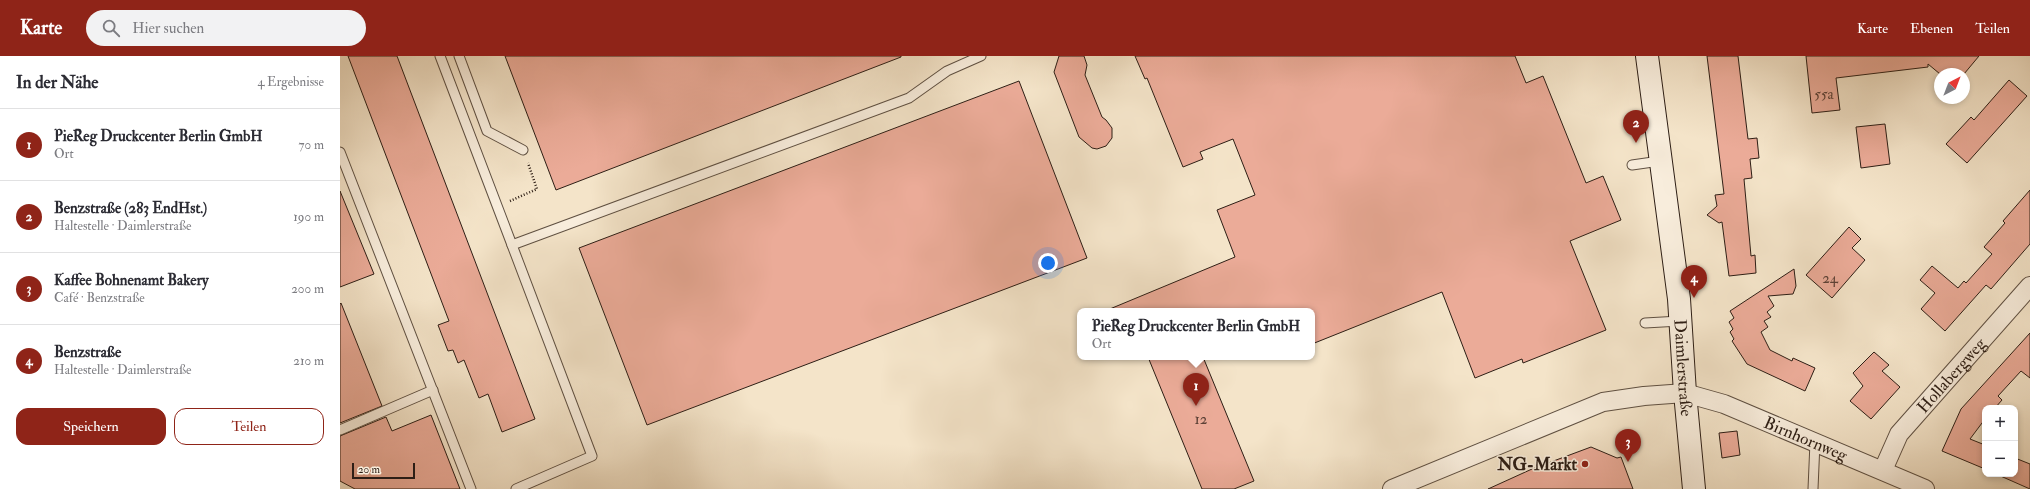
<!DOCTYPE html>
<html lang="de">
<head>
<meta charset="utf-8">
<style>
	body { margin:0; font-family:"IM FELL Double Pica",serif; background:#f2f2f3; color:#2b2b33 }
	.controls { position:absolute; right:12px; bottom:12px; display:grid; overflow:hidden; border-radius:8px; box-shadow:0 2px 6px #0003 }
	.controls button { width:36px; height:36px; display:grid; place-items:center; padding:0; border:0; border-bottom:1px solid #e1e1e2; background:#fff; color:#2b2b33; font:20px sans-serif }
	.compass { position:absolute; left:1594px; top:12px; width:36px; height:36px; border-radius:50%; background:#fff; box-shadow:0 2px 6px #0003; rotate:42deg }
	.scale { position:absolute; left:12px; bottom:10px; width:63px; box-sizing:border-box; padding-left:4px; border:2px solid #2d1e15; border-top:0; font-size:11px; line-height:14px; white-space:nowrap; color:#2d1e15; -webkit-text-stroke:3px #f8eddc; paint-order:stroke }
	.you { position:absolute; left:708px; top:207px; width:14px; height:14px; margin:-10px; border:3px solid #fff; border-radius:50%; background:#1a73e8; box-shadow:0 0 0 6px #1a73e833 }
	.badge { display:grid; place-items:center; width:26px; height:26px; border-radius:50%; background:#8f2418; color:#fff; font-size:13px; font-weight:700 }
	.pin { position:absolute; translate:-50% -33px; filter:drop-shadow(0 1px 2px #0008) }
	.pin::after { content:''; position:absolute; top:21px; width:14px; height:12px; background:inherit; clip-path:polygon(0 0,100% 0,50% 100%) }
	.popup { position:absolute; left:737px; top:252px; width:238px; height:52px; box-sizing:border-box; display:grid; place-content:center; border-radius:8px; background:#fff; filter:drop-shadow(0 1px 3px #0005); font-size:13px; white-space:nowrap; color:#7c7c81 }
	.popup b { font-size:15px; color:#2b2b33 }
	.popup::after { content:''; position:absolute; left:50%; top:100%; margin-left:-8px; border:8px solid transparent; border-top-color:#fff }
	.list { margin:0; padding:0; list-style:none }
	h2 { display:flex; justify-content:space-between; align-items:center; height:52px; margin:0; padding:0 16px; font-size:17px }
	h2 small { font-size:13px; font-weight:400; color:#7c7c81 }
	.list li { display:grid; grid-template-columns:26px 1fr auto; gap:12px; align-items:center; box-sizing:border-box; height:72px; padding:0 16px; border-top:1px solid #e1e1e2 }
	.list b { display:block; font-size:15px; white-space:nowrap }
	.list p { margin:0; font-size:13px; white-space:nowrap; color:#7c7c81 }
	.list em { font-size:13px; font-style:normal; color:#7c7c81 }
	.actions { display:flex; gap:8px; padding:12px 16px }
	.actions a { flex:1; padding:9px 0; border:1px solid #8f2418; border-radius:12px; text-align:center; font-size:14px; color:#8f2418 }
	.actions .main { background:#8f2418; color:#fff }
	.icon { flex:none; width:22px; height:22px; fill:none; stroke:currentColor; stroke-width:2; stroke-linecap:round; stroke-linejoin:round }
	.map { position:relative; flex:none; width:1690px; height:433px; overflow:hidden }
	header { display:flex; align-items:center; gap:24px; box-sizing:border-box; height:56px; padding:0 20px; background:#8f2418; color:#fff }
	header strong { font-size:19px }
	nav { display:flex; gap:22px; margin-inline-start:auto; font-size:14px }
	.search { width:280px; height:36px; background:#f2f2f3; display:flex; align-items:center; gap:10px; box-sizing:border-box; padding:0 14px; border-radius:22px; color:#7c7c81; font-size:15px }
	main { display:flex }
	aside { flex:1; background:#fff }
	.map>svg:first-child { display:block }
	.building { fill:#ebab98; stroke:#2d1e15 }
	.lines { fill:none; stroke-linecap:round; stroke-linejoin:round }
	.lane-casing { stroke:#5f5042; stroke-width:11 }
	.street-casing { stroke:#5f5042; stroke-width:20 }
	.secondary-casing { stroke:#2d1e15; stroke-width:24 }
	.path { stroke:#2d1e15; stroke-width:2.5; stroke-dasharray:1 2; stroke-linecap:butt }
	.lane { stroke:#f8eddc; stroke-width:9 }
	.street { stroke:#f8eddc; stroke-width:18 }
	.secondary { stroke:#f8eddc; stroke-width:22 }
	.poi-dot { fill:#8f2418; stroke:#f8eddc; stroke-width:1.5 }
	.labels { text-anchor:middle; dominant-baseline:central; stroke-width:3; stroke-linejoin:round; paint-order:stroke }
	.number-label { font-size:15px; fill:#5c4136 }
	.street-label { font-size:17px; fill:#2d1e15; stroke:#f8eddc }
	.poi-label { font-size:17px; font-weight:bold; fill:#2d1e15; stroke:#f8eddc; text-anchor:end }
</style>
</head>
<body>
<header>
<strong>Karte</strong>
<div class="search"><svg class="icon" aria-label="search" viewBox="0 0 24 24"><circle cx="10" cy="10" r="6"/><path d="M15 15l6 6"/></svg>Hier suchen</div>
<nav><a>Karte</a><a>Ebenen</a><a>Teilen</a></nav>
</header>
<main>
<aside>
<h2>In der Nähe<small>4 Ergebnisse</small></h2>
<ul class="list">
<li><span class="badge">1</span><div><b>PieReg Druckcenter Berlin GmbH</b><p>Ort</p></div><em>70 m</em></li>
<li><span class="badge">2</span><div><b>Benzstraße (283 EndHst.)</b><p>Haltestelle · Daimlerstraße</p></div><em>190 m</em></li>
<li><span class="badge">3</span><div><b>Kaffee Bohnenamt Bakery</b><p>Café · Benzstraße</p></div><em>200 m</em></li>
<li><span class="badge">4</span><div><b>Benzstraße</b><p>Haltestelle · Daimlerstraße</p></div><em>210 m</em></li>
</ul>
<div class="actions"><a class="main">Speichern</a><a>Teilen</a></div>
</aside>
<div class="map">
<svg width="1690" height="433" viewBox="0 0 1690 433">
	<rect width="100%" height="100%" fill="#f4e4c9"/>
	<filter id="stains"><feTurbulence type="fractalNoise" baseFrequency=".005" numOctaves="4"/><feColorMatrix values="0 0 0 0 .2 0 0 0 0 .09 0 0 0 0 .02 0 0 0 .5 -.17"/></filter>
	<radialGradient id="worn" r=".72"><stop offset=".6" stop-color="#630" stop-opacity="0"/><stop offset="1" stop-color="#630" stop-opacity=".3"/></radialGradient>
	<g class="building">
		<polygon points="8,0 57,0 195,363 162,376 148,338 139,342 124,304 118,307 113,294 108,295 98,269 109,265"/>
		<polygon points="165,0 561,0 561,1 216,134"/>
		<polygon points="719,0 744,0 747,9 745,19 762,61 766,64 772,72 772,82 766,90 757,93 752,92 739,81 714,16"/>
		<polygon points="795,0 1175,0 1186,27 1203,20 1246,127 1263,120 1281,164 1230,185 1266,274 1183,307 1182,303 1135,322 1102,236 972,288 972,255 765,255 895,201 877,154 915,139 893,83 860,96 863,103 843,111 807,22 805,23"/>
		<polygon points="1367,0 1398,0 1408,83 1417,82 1419,102 1410,103 1412,122 1404,123 1411,200 1415,199 1416,217 1389,220 1382,166 1379,167 1367,159 1377,150 1375,139 1384,138"/>
		<polygon points="1466,0 1639,0 1624,18 1600,18 1588,8 1588,11 1496,22 1500,54 1472,57"/>
		<polygon points="1669,24 1687,40 1627,107 1606,88 1631,61 1634,64"/>
		<polygon points="679,25 747,202 307,369 239,192"/>
		<polygon points="1545,68 1550,108 1521,112 1516,71"/>
		<polygon points="1690,134 1690,188 1651,233 1646,229 1605,275 1581,253 1595,237 1580,224 1592,210 1618,232 1624,225 1626,227 1652,198 1644,191 1665,167 1663,165"/>
		<polygon points="0,135 34,218 0,231"/>
		<polygon points="1509,171 1521,183 1512,192 1525,204 1492,242 1466,219"/>
		<polygon points="1454,213 1456,230 1453,238 1428,240 1434,250 1427,256 1431,261 1424,265 1428,271 1421,276 1430,294 1452,305 1453,302 1475,312 1465,335 1407,308 1392,285 1394,283 1390,276 1393,273 1389,266 1394,262 1390,255"/>
		<polygon points="1,247 42,350 0,367 0,248"/>
		<polygon points="1690,277 1690,322 1681,315 1658,340 1662,344 1655,352 1645,352 1645,363 1630,383 1645,389 1645,413 1602,395 1621,353"/>
		<polygon points="1534,296 1549,309 1542,315 1560,331 1531,363 1510,345 1523,330 1513,317"/>
		<polygon points="808,301 863,301 914,425 894,433 862,433"/>
		<polygon points="91,359 120,433 15,433 0,425 0,380 46,361 52,375"/>
		<polygon points="1397,375 1400,399 1382,402 1379,377"/>
		<polygon points="1251,391 1277,402 1281,401 1293,433 1148,433 1192,413"/>
		<polygon points="1675,402 1690,408 1690,433 1656,418 1675,418"/>
	</g>
	<g class="lines">
		<defs>
			<g id="lane">
				<polyline points="100,0 172,189 569,42 607,15 641,0"/>
				<polyline points="119,0 147,75 183,94"/>
				<polyline points="0,96 131,433"/>
				<polyline points="1292,109 1320,105"/>
				<polyline points="172,189 252,400 176,433"/>
				<polyline points="1305,267 1340,265"/>
				<polyline points="0,374 93,334"/>
				<polyline points="1473,433 1475,386"/>
			</g>
			<g id="street">
				<path id="s1" d="M 1543,414 L 1559,378 L 1690,230"/>
				<path id="s2" d="M 1052,433 L 1263,346 L 1304,340 L 1345,337 L 1384,348 L 1585,433"/>
			</g>
			<g id="secondary">
				<path id="s3" d="M 1307,0 L 1339,243 L 1345,337 L 1354,433"/>
			</g>
		</defs>
		<use href="#lane" class="lane-casing"/>
		<use href="#street" class="street-casing"/>
		<use href="#secondary" class="secondary-casing"/>
		<polyline class="path" points="170,145 197,133 188,107"/>
		<use href="#lane" class="lane"/>
		<use href="#street" class="street"/>
		<use href="#secondary" class="secondary"/>
	</g>
	<circle class="poi-dot" cx="1245" cy="408" r="4"/>
	<g class="labels">
		<g class="number-label">
			<text x="1484" y="38">55a</text>
			<text x="1490" y="222">24</text>
			<text x="861" y="363">12</text>
		</g>
		<g class="street-label">
			<text stroke="none"><textPath href="#s3" startOffset="314">Daimlerstraße</textPath></text>
			<text stroke="none"><textPath href="#s1" startOffset="118">Hollabergweg</textPath></text>
			<text stroke="none"><textPath href="#s2" startOffset="440">Birnhornweg</textPath></text>
		</g>
		<g class="poi-label">
			<text x="1237" y="408">NG-Markt</text>
		</g>
	</g>
	<rect width="100%" height="100%" filter="url(#stains)"/>
	<rect width="100%" height="100%" fill="url(#worn)"/>
</svg>
<div class="controls">
<button>+</button>
<button>−</button>
</div>
<svg class="compass" viewBox="-18 -18 36 36"><path d="M0-13l5 13h-10z" fill="#e53935"/><path d="M0 13l5-13h-10z" fill="#7c7c81"/></svg>
<div class="scale">20 m</div>
<div class="you"></div>
<div class="pin badge" style="left:856px;top:350px">1</div>
<div class="popup"><b>PieReg Druckcenter Berlin GmbH</b>Ort</div>
<div class="pin badge" style="left:1296px;top:87px">2</div>
<div class="pin badge" style="left:1288px;top:406px">3</div>
<div class="pin badge" style="left:1354px;top:242px">4</div>
</div>
</main>
</body>
</html>
